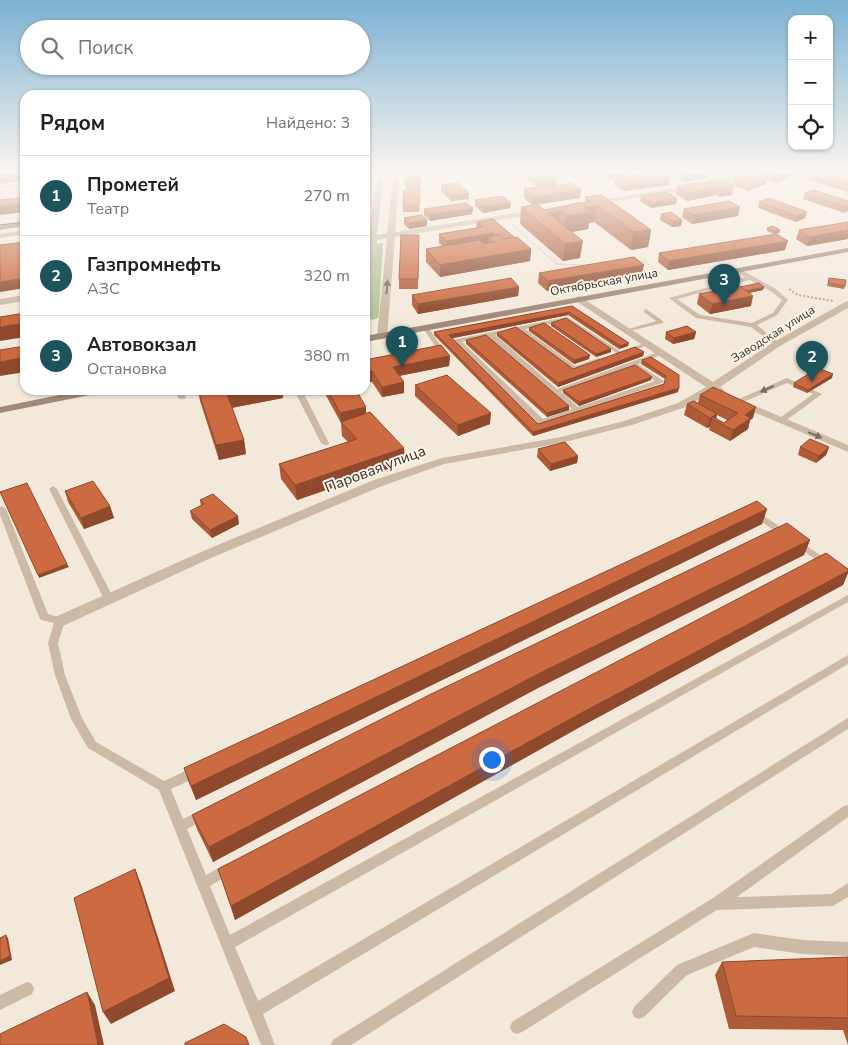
<!DOCTYPE html>
<html lang="ru">
<head>
<meta charset="utf-8">
<style>
	body { margin:0; font-family:"Nunito Sans",sans-serif; background:#f2f2f2; color:#202124 }
	.controls { position:absolute; right:15px; top:15px; display:grid; overflow:hidden; border-radius:10px; box-shadow:0 1px 4px #0004 }
	.controls button { width:45px; height:45px; display:grid; place-items:center; padding:0; border:0; border-bottom:1px solid #e0e0e0; background:#fff; color:#202124; font:25px sans-serif }
	.you { position:absolute; left:491px; top:759px; width:18px; height:18px; margin:-12px; border:4px solid #fff; border-radius:50%; background:#1a73e8; box-shadow:0 0 0 8px #1a73e833 }
	.badge { display:grid; place-items:center; width:32px; height:32px; border-radius:50%; background:#1b545c; color:#fff; font-size:16px; font-weight:700 }
	.pin { position:absolute; translate:-50% -41px; filter:drop-shadow(0 1px 2px #0008) }
	.pin::after { content:''; position:absolute; top:26px; width:18px; height:15px; background:inherit; clip-path:polygon(0 0,100% 0,50% 100%) }
	.list { margin:0; padding:0; list-style:none }
	h2 { display:flex; justify-content:space-between; align-items:center; height:65px; margin:0; padding:0 20px; font-size:21px }
	h2 small { font-size:16px; font-weight:400; color:#757577 }
	.list li { display:grid; grid-template-columns:32px 1fr auto; gap:15px; align-items:center; box-sizing:border-box; height:80px; padding:0 20px; border-top:1px solid #e0e0e0 }
	.list b { display:block; font-size:19px; white-space:nowrap }
	.list p { margin:0; font-size:16px; white-space:nowrap; color:#757577 }
	.list em { font-size:16px; font-style:normal; color:#757577 }
	.icon { flex:none; width:28px; height:28px; fill:none; stroke:currentColor; stroke-width:2; stroke-linecap:round; stroke-linejoin:round }
	.map { position:relative; flex:none; width:848px; height:1045px; overflow:hidden }
	.search { position:absolute; background:#fff; box-shadow:0 1px 4px #0004; left:20px; top:20px; width:350px; height:55px; display:flex; align-items:center; gap:12px; box-sizing:border-box; padding:0 18px; border-radius:28px; color:#757577; font-size:19px }
	.panel { position:absolute; background:#fff; box-shadow:0 1px 4px #0004; left:20px; top:90px; width:350px; height:305px; border-radius:15px }
	.map>svg:first-child { display:block }
	.green { fill:#b3c39b }
	.lines { fill:none; stroke-linecap:round; stroke-linejoin:round }
	.path-far1 { stroke:#b8a491; stroke-width:1; stroke-dasharray:1 1; stroke-linecap:butt }
	.path { stroke:#b8a491; stroke-width:2; stroke-dasharray:2 2; stroke-linecap:butt }
	.lane { fill:#ccbaa7; fill-rule:evenodd }
	.street { fill:#ccbaa7; fill-rule:evenodd }
	.secondary { fill:#a08978; fill-rule:evenodd }
	.tram { stroke:#382e28; stroke-width:1 }
	.wall { fill:#af5b38; fill-rule:evenodd }
	.shaded-wall { fill:#8f4a2e }
	.building { fill:#cc6a41; stroke:#8f4a2e }
	.oneway { fill:#7b6d61 }
	.labels { text-anchor:middle; dominant-baseline:central; stroke-width:4; stroke-linejoin:round; paint-order:stroke }
	.far-street-label { font-size:12px; fill:#382e28; stroke:#faf3e8 }
	.street-label { font-size:15px; fill:#382e28; stroke:#faf3e8 }
</style>
</head>
<body>
<div class="map">
<svg width="848" height="1045" viewBox="0 0 848 1045">
	<rect width="100%" height="100%" fill="#f3e9db"/>
	<polygon class="green" points="383,243 379,312 378,318 372,320 367,316 376,244"/>
	<g class="lines">
		<g class="path-far1">
			<polyline points="806,171 814,174"/>
			<polyline points="832,171 848,177"/>
			<polyline points="512,225 557,264 589,265"/>
			<polyline points="637,262 644,261 662,275"/>
		</g>
		<polyline class="path" points="789,289 798,295 833,301"/>
		<g class="lane">
			<polygon points="25,183 25,185 0,188 0,186"/>
			<polygon points="25,230 25,234 0,238 0,234"/>
			<path d="M 736,269 L 740,269 L 776,289 L 788,300 L 777,315 L 757,325 L 779,343 L 779,345 L 775,345 L 751,327 L 696,318 L 669,298 L 745,277 L 736,271 ZM 750,280 L 772,292 L 782,300 L 773,313 L 752,323 L 700,315 L 677,299 Z"/>
			<polygon points="646,309 663,321 663,323 625,332 625,330 656,321 644,312 644,310"/>
			<path d="M 567,317 L 623,353 L 622,354 L 618,354 L 566,321 L 525,329 L 575,366 L 599,358 L 602,360 L 574,371 L 518,331 L 495,335 L 557,389 L 661,351 L 664,353 L 663,354 L 638,364 L 665,382 L 542,424 L 539,424 L 454,341 L 457,339 ZM 488,337 L 572,409 L 543,419 L 462,342 ZM 632,366 L 655,381 L 578,407 L 561,392 Z"/>
			<polygon points="426,326 428,327 443,349 442,350 440,351 437,349 423,328"/>
			<polygon points="647,342 649,343 649,345 626,353 623,351"/>
			<polygon points="787,378 822,394 784,422 778,422 777,420 813,394 787,383 741,403 735,403 734,401"/>
			<polygon points="175,390 183,390 186,397 185,399 179,399"/>
			<polygon points="294,390 302,390 329,443 328,445 325,445 321,443"/>
			<polygon points="53,486 57,489 114,599 112,601 106,601 104,599 49,489"/>
			<polygon points="2,506 6,509 48,614 63,618 65,621 58,643 65,675 82,718 96,742 164,781 194,767 198,766 202,767 204,771 202,775 171,789 183,819 204,809 208,810 210,814 208,818 187,829 206,875 228,863 232,865 234,869 232,873 210,886 230,935 848,595 848,602 235,947 258,1001 848,655 848,664 263,1014 275,1045 261,1045 159,790 88,748 71,719 55,675 48,643 54,623 41,620 39,617 0,515 0,507"/>
			<polygon points="755,510 788,532 789,534 788,536 782,536 752,515 751,513"/>
			<polygon points="798,540 829,561 831,563 829,565 823,565 795,545 794,543 795,541"/>
			<polygon points="848,718 848,729 351,1045 331,1045 333,1040"/>
			<polygon points="848,805 848,817 737,897 831,894 848,883 848,897 833,906 717,910 522,1032 517,1034 512,1032 510,1027 512,1022 713,898 844,806"/>
			<polygon points="754,933 803,940 848,942 848,956 803,954 754,947 687,975 644,1017 639,1019 634,1017 632,1012 634,1007 677,965"/>
			<polygon points="27,982 32,984 34,989 32,994 0,1010 0,995"/>
		</g>
		<g class="street">
			<polygon points="378,171 384,171 377,235 387,233 394,171 400,171 395,232 536,210 540,212 536,214 395,237 387,336 382,339 377,336 387,238 377,240 369,302 365,305 365,268 369,241 365,241 365,237 369,236"/>
			<polygon points="745,171 755,171 719,185 593,205 589,203 593,201 718,181"/>
			<polygon points="25,295 25,301 0,305 0,299"/>
			<polygon points="579,296 713,382 774,342 845,302 848,301 848,308 780,346 720,387 725,391 724,393 720,394 713,391 686,407 632,425 561,443 444,464 382,486 211,558 65,625 60,626 55,625 53,621 55,617 201,552 374,480 442,458 561,437 624,421 678,403 706,387 576,301 576,297"/>
			<polygon points="741,400 848,445 848,452 737,405 736,403"/>
		</g>
		<g class="secondary">
			<polygon points="383,171 403,171 365,178 365,174"/>
			<polygon points="25,222 25,226 0,230 0,226"/>
			<polygon points="848,248 848,252 365,342 365,336"/>
			<polygon points="84,390 105,390 100,393 0,413 0,407"/>
		</g>
		<g class="tram">
			<polyline points="365,174 388,171"/>
			<polyline points="0,225 25,222"/>
		</g>
	</g>
	<g class="wall">
		<polygon points="365,171 370,179 368,195 365,195"/>
		<polygon points="406,171 421,171 421,190 406,189"/>
		<polygon points="445,171 475,171 449,175"/>
		<polygon points="599,171 627,171 626,176 669,185 624,191 614,185 615,178 610,179"/>
		<polygon points="674,171 707,171 708,178 684,182 674,176"/>
		<polygon points="761,171 807,171 798,175 794,174 776,183 767,180 766,184 748,191 732,185 733,179 760,176"/>
		<polygon points="838,171 848,171 848,175"/>
		<polygon points="527,173 557,180 556,186 539,188 526,179"/>
		<polygon points="811,174 848,180 848,192 809,180"/>
		<polygon points="441,185 469,199 451,201 441,191"/>
		<polygon points="677,186 734,186 732,195 719,197 717,195 687,201 676,194"/>
		<polygon points="524,189 581,189 580,198 538,204 544,210 585,202 585,197 651,230 648,247 631,250 594,222 589,223 588,229 572,232 580,258 563,261 520,224 521,207 532,205 524,198"/>
		<polygon points="420,190 419,212 403,212 403,206"/>
		<polygon points="805,193 848,201 844,213 803,199"/>
		<polygon points="641,196 677,198 676,204 651,208 640,201"/>
		<polygon points="475,200 511,203 510,208 483,213 475,206"/>
		<polygon points="759,202 805,218 796,222 758,208"/>
		<polygon points="473,208 472,214 430,221 424,215 424,209"/>
		<polygon points="684,209 738,216 692,224 682,217"/>
		<polygon points="661,214 681,226 672,227 660,220"/>
		<polygon points="404,218 427,226 409,229 404,224"/>
		<polygon points="477,222 514,237 531,249 530,261 440,277 426,262 426,249 443,247 439,243 439,234 476,228"/>
		<polygon points="848,222 848,239 807,246 796,239 799,230"/>
		<polygon points="767,228 779,233 774,234 767,231"/>
		<polygon points="419,235 418,289 399,289 399,279"/>
		<polygon points="785,250 668,270 658,262 659,253"/>
		<polygon points="539,273 642,274 547,291 538,283"/>
		<polygon points="829,278 845,286 844,289 827,286"/>
		<polygon points="519,287 518,296 418,314 412,305 412,295"/>
		<polygon points="764,287 763,290 749,293 751,306 710,314 697,304 699,294"/>
		<polygon points="572,306 628,346 619,349 568,315 452,338 538,424 664,384 665,379 641,364 642,360 651,357 678,392 533,436 434,335 434,332"/>
		<polygon points="551,323 611,352 596,357 551,326"/>
		<polygon points="529,328 589,359 574,364 529,331"/>
		<polygon points="666,332 696,332 694,339 673,344 665,339"/>
		<polygon points="497,333 573,369 644,352 643,356 558,387 497,336"/>
		<polygon points="466,340 569,410 547,417 466,344"/>
		<polygon points="450,356 449,366 399,376 404,382 404,393 382,397 372,382 370,382 365,374 365,360"/>
		<polygon points="832,378 807,393 793,387 794,383"/>
		<polygon points="651,380 579,406 563,393 563,390"/>
		<polygon points="415,385 490,424 458,436 415,396"/>
		<polygon points="198,390 282,390 283,398 232,408 244,440 246,454 219,460 200,401"/>
		<polygon points="323,390 356,390 366,414 404,448 405,463 297,500 281,479 279,464 348,442 342,436 341,423"/>
		<path d="M 700,395 L 753,418 L 750,420 L 748,429 L 730,441 L 709,430 L 710,427 L 707,428 L 684,415 L 687,404 L 698,403 ZM 717,415 L 727,420 L 724,423 L 716,418 Z"/>
		<polygon points="800,447 829,447 826,455 816,463 798,455"/>
		<polygon points="538,449 578,456 577,463 550,471 537,457"/>
		<polygon points="65,491 110,506 114,518 84,529 68,502"/>
		<polygon points="200,500 239,524 212,538 192,519 190,511 201,506"/>
		<polygon points="767,509 762,524 196,800 189,783 184,768"/>
		<polygon points="810,540 804,555 538,688 213,862 197,829 192,815"/>
		<polygon points="848,569 848,573 843,585 580,727 235,920 218,869"/>
		<polygon points="848,957 848,1045 843,1030 729,1029 715,975 722,962"/>
	</g>
	<g class="shaded-wall">
		<polygon points="369,171 370,179 368,195 367,183"/>
		<polygon points="449,171 475,171 449,175"/>
		<polygon points="627,171 626,177 616,176 615,178 610,179 611,173"/>
		<polygon points="784,171 795,171 794,174 776,183 778,174"/>
		<polygon points="799,171 807,171 798,175"/>
		<polygon points="25,172 25,180 0,184 0,175"/>
		<polygon points="709,173 708,178 684,182 685,176"/>
		<polygon points="671,177 669,185 624,191 626,183"/>
		<polygon points="767,179 766,184 748,191 749,185"/>
		<polygon points="557,180 556,186 539,188 540,183"/>
		<polygon points="734,186 732,195 719,197 721,188"/>
		<polygon points="718,187 717,195 687,201 688,193"/>
		<polygon points="581,189 580,198 533,205 533,197"/>
		<polygon points="469,193 469,199 451,201 452,195"/>
		<polygon points="677,198 676,204 651,208 652,203"/>
		<polygon points="25,203 25,212 0,215 0,206"/>
		<polygon points="511,203 510,208 483,213 483,207"/>
		<polygon points="597,205 594,222 589,223 588,229 564,233 566,216 584,207"/>
		<polygon points="848,206 848,211 844,213 846,207"/>
		<polygon points="740,207 738,216 692,224 694,215"/>
		<polygon points="473,208 472,214 430,221 430,215"/>
		<polygon points="560,211 558,228 548,213"/>
		<polygon points="807,212 805,218 796,222 797,216"/>
		<polygon points="427,220 427,226 409,229 409,223"/>
		<polygon points="682,220 681,226 672,227 673,221"/>
		<polygon points="651,230 648,247 631,250 633,232"/>
		<polygon points="780,230 779,233 774,234 774,231"/>
		<polygon points="848,230 848,239 807,246 810,237"/>
		<polygon points="493,233 493,240 489,237 488,243 446,250 447,241"/>
		<polygon points="583,241 580,258 563,261 565,244"/>
		<polygon points="788,241 785,250 668,270 669,261"/>
		<polygon points="531,249 530,261 440,277 440,265"/>
		<polygon points="644,265 642,274 547,291 548,281"/>
		<polygon points="25,278 25,288 0,292 0,282"/>
		<polygon points="519,287 518,296 418,314 418,304"/>
		<polygon points="764,287 763,290 720,299 721,296"/>
		<polygon points="753,296 751,306 710,314 712,304"/>
		<polygon points="569,312 568,315 449,339 449,335"/>
		<polygon points="25,323 25,337 0,341 0,327"/>
		<polygon points="696,332 694,339 673,344 674,338"/>
		<polygon points="629,343 628,346 619,349 620,346"/>
		<polygon points="611,349 611,352 596,357 596,354"/>
		<polygon points="644,352 643,356 558,387 558,383"/>
		<polygon points="590,355 589,359 574,364 574,360"/>
		<polygon points="450,356 449,366 393,377 393,367"/>
		<polygon points="25,357 25,372 0,376 0,362"/>
		<polygon points="372,371 372,382 370,382 369,372"/>
		<polygon points="833,374 832,378 807,393 808,390"/>
		<polygon points="652,377 651,380 579,406 579,402"/>
		<polygon points="404,382 404,393 382,397 382,387"/>
		<polygon points="679,388 678,392 533,436 533,432"/>
		<polygon points="250,390 282,390 283,398 230,408 227,394"/>
		<polygon points="569,406 569,410 547,417 547,413"/>
		<polygon points="366,407 366,418 341,422 341,423 340,413"/>
		<polygon points="756,407 753,418 750,420 748,429 730,441 733,430 745,415"/>
		<polygon points="491,413 490,424 458,436 458,425"/>
		<polygon points="717,414 716,421 712,419 710,427 707,428 710,418"/>
		<polygon points="244,440 246,454 219,460 216,445"/>
		<polygon points="829,447 826,455 816,463 819,456"/>
		<polygon points="404,448 405,463 297,500 295,485"/>
		<polygon points="578,456 577,463 550,471 551,464"/>
		<polygon points="110,506 114,518 84,529 81,518"/>
		<polygon points="767,509 762,524 196,800 191,786"/>
		<polygon points="238,516 239,524 212,538 210,530"/>
		<polygon points="810,540 804,555 538,688 213,862 209,847 540,673"/>
		<polygon points="67,564 69,567 39,578 38,575"/>
		<polygon points="848,571 848,573 843,585 580,727 235,920 231,906 583,712"/>
		<polygon points="135,869 141,884 175,991 111,1024 103,1012"/>
		<polygon points="6,935 8,938 12,960 0,965 0,961"/>
		<polygon points="87,992 95,1005 104,1045 98,1045"/>
	</g>
	<g class="building">
		<polygon points="0,171 25,171 25,172 0,175"/>
		<polygon points="365,171 369,171 367,183 365,183"/>
		<polygon points="406,171 409,171 421,184 405,184"/>
		<polygon points="414,171 421,171 421,178"/>
		<polygon points="538,171 545,171 557,180 540,183 527,173"/>
		<polygon points="608,171 625,171 611,173"/>
		<polygon points="654,171 662,171 671,177 626,183 616,176 630,176"/>
		<polygon points="677,171 707,171 709,173 685,176"/>
		<polygon points="769,171 784,171 778,174"/>
		<polygon points="819,171 822,171 848,180 848,186 811,174"/>
		<polygon points="751,173 767,179 749,185 733,179"/>
		<polygon points="722,179 734,186 721,188 718,187 688,193 677,186"/>
		<polygon points="458,183 469,193 452,195 441,185"/>
		<polygon points="571,183 581,189 533,197 524,189 538,187 540,189"/>
		<polygon points="404,190 420,190 419,206 403,206"/>
		<polygon points="814,190 848,201 848,206 846,207 805,193"/>
		<polygon points="666,192 677,198 652,203 641,196"/>
		<polygon points="602,195 651,230 633,232 597,205 584,207 590,212 566,216 560,211 548,213 583,241 565,244 521,207 538,204 544,210 578,203 592,202 585,197"/>
		<polygon points="502,196 511,203 483,207 475,200"/>
		<polygon points="25,197 25,203 0,206 0,200"/>
		<polygon points="769,198 807,212 797,216 759,202"/>
		<polygon points="729,201 740,207 694,215 684,209"/>
		<polygon points="466,203 473,208 430,215 424,209"/>
		<polygon points="671,212 682,220 673,221 661,214"/>
		<polygon points="421,215 427,220 409,223 404,218"/>
		<polygon points="493,219 514,237 503,239 499,235 496,235 493,233 447,241 439,234 483,227 477,222"/>
		<polygon points="848,222 848,230 810,237 799,230"/>
		<polygon points="773,226 780,230 774,231 767,228"/>
		<polygon points="776,234 788,241 669,261 659,253"/>
		<polygon points="401,235 419,235 418,279 399,279"/>
		<polygon points="499,235 503,239 517,237 531,249 440,265 426,249 480,240 484,244 495,242 489,237"/>
		<polygon points="25,242 25,278 0,282 0,245"/>
		<polygon points="634,257 644,265 548,281 539,273"/>
		<polygon points="511,278 519,287 418,304 412,295"/>
		<polygon points="829,278 846,280 845,286 828,283"/>
		<polygon points="759,283 764,287 746,291 740,287"/>
		<polygon points="740,286 753,296 712,304 699,294"/>
		<polygon points="572,306 629,343 620,346 569,312 449,335 538,424 664,384 666,376 642,360 651,357 679,375 679,388 533,432 434,332"/>
		<polygon points="25,313 25,323 0,327 0,317"/>
		<polygon points="566,318 611,349 596,354 551,323"/>
		<polygon points="544,323 590,355 574,360 529,328"/>
		<polygon points="687,326 696,332 674,338 666,332"/>
		<polygon points="516,327 573,369 635,347 644,352 558,383 497,333"/>
		<polygon points="486,335 569,406 547,413 466,340"/>
		<polygon points="441,345 450,356 393,367 404,382 382,387 372,371 369,372 365,365 365,360"/>
		<polygon points="25,346 25,357 0,362 0,350"/>
		<polygon points="635,365 652,377 579,402 563,390"/>
		<polygon points="818,368 833,374 808,390 794,383"/>
		<polygon points="447,375 491,413 458,425 415,385"/>
		<polygon points="713,387 756,407 745,415 751,418 733,430 712,419 713,417 724,423 738,413 700,395"/>
		<polygon points="198,390 250,390 227,394 244,440 216,445"/>
		<polygon points="328,390 356,390 366,407 340,413"/>
		<polygon points="694,401 717,414 710,418 687,404"/>
		<polygon points="370,412 404,448 295,485 279,464 357,439 341,422"/>
		<polygon points="810,439 829,447 819,456 800,447"/>
		<polygon points="565,442 578,456 551,464 538,449"/>
		<polygon points="93,481 110,506 81,518 65,491"/>
		<polygon points="27,483 67,564 38,575 0,492"/>
		<polygon points="213,494 238,516 210,530 190,511 204,504 200,500"/>
		<polygon points="757,501 767,509 191,786 184,768"/>
		<polygon points="787,523 810,540 540,673 209,847 192,815 431,694"/>
		<polygon points="826,553 848,569 848,571 583,712 231,906 218,869"/>
		<polygon points="135,869 169,978 103,1012 74,898"/>
		<polygon points="6,935 10,956 0,961 0,938"/>
		<polygon points="848,957 848,1018 736,1016 722,962"/>
		<polygon points="87,992 98,1045 0,1045 0,1034"/>
		<polygon points="224,1024 246,1037 249,1045 185,1045 185,1043"/>
	</g>
	<defs><path id="oneway-solid" d="M-6-.8H1V-3.2L6.5 0L1 3.2V.8H-6Z" transform="scale(1.25)"/></defs>
	<g class="oneway">
		<use href="#oneway-solid" transform="translate(387 287) rotate(-85)"/>
		<use href="#oneway-solid" transform="translate(767 389) rotate(156)"/>
		<use href="#oneway-solid" transform="translate(815 435) rotate(23)"/>
	</g>
	<linearGradient id="sky" x2="0" y2="1"><stop stop-color="#7bb1d2"/><stop offset="0.54" stop-color="#faf5ef"/><stop offset="1" stop-color="#faf5ef" stop-opacity="0"/></linearGradient>
	<rect width="848" height="318" fill="url(#sky)"/>
	<g class="labels">
		<g class="far-street-label">
			<text transform="translate(604 282) rotate(-10)">Октябрьская улица</text>
			<text transform="translate(773 334) rotate(-32)">Заводская улица</text>
		</g>
		<g class="street-label">
			<text transform="translate(375 469) rotate(-21)">Паровая улица</text>
		</g>
	</g>
</svg>
<div class="controls">
<button>+</button>
<button>−</button>
<button><svg class="icon" aria-label="locate" viewBox="0 0 24 24"><circle cx="12" cy="12" r="6"/><path d="M12 2v4M12 18v4M2 12h4M18 12h4"/></svg></button>
</div>
<div class="you"></div>
<div class="pin badge" style="left:402px;top:367px">1</div>
<div class="pin badge" style="left:812px;top:382px">2</div>
<div class="pin badge" style="left:724px;top:305px">3</div>
<div class="search"><svg class="icon" aria-label="search" viewBox="0 0 24 24"><circle cx="10" cy="10" r="6"/><path d="M15 15l6 6"/></svg>Поиск</div>
<section class="panel">
<h2>Рядом<small>Найдено: 3</small></h2>
<ul class="list">
<li><span class="badge">1</span><div><b>Прометей</b><p>Театр</p></div><em>270 m</em></li>
<li><span class="badge">2</span><div><b>Газпромнефть</b><p>АЗС</p></div><em>320 m</em></li>
<li><span class="badge">3</span><div><b>Автовокзал</b><p>Остановка</p></div><em>380 m</em></li>
</ul>
</section>
</div>
</body>
</html>
